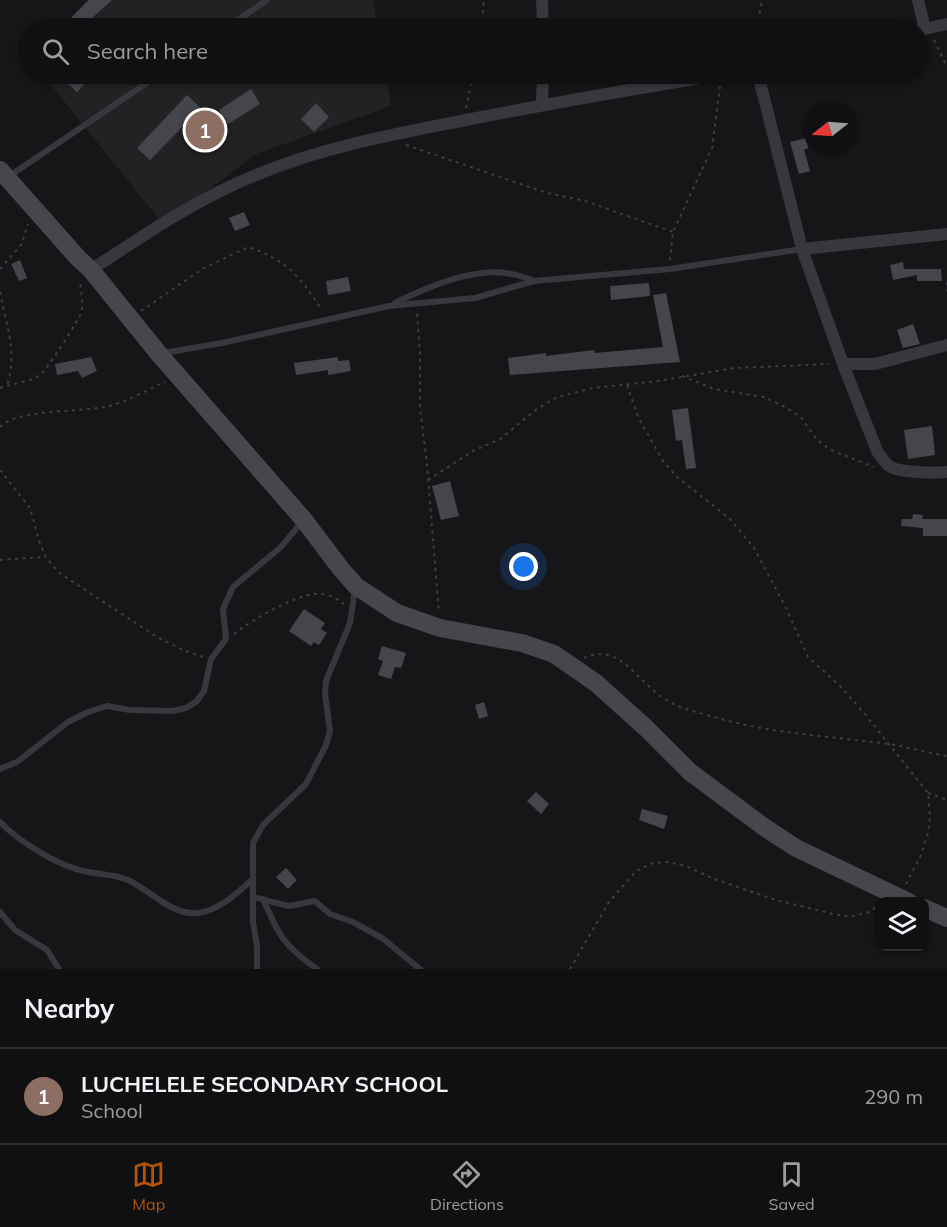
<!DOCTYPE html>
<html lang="en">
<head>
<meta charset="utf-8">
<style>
	body { margin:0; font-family:Mulish,sans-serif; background:#19191b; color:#f1f3f6 }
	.controls { position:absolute; right:18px; bottom:18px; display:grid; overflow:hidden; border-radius:12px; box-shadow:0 2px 4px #0004 }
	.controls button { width:54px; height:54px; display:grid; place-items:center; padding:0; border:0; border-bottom:2px solid #303032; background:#101012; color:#f1f3f6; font:30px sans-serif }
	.compass { position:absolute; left:803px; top:102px; width:54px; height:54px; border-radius:50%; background:#101012; box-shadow:0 2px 4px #0004; rotate:253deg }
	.you { position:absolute; left:524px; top:567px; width:21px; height:21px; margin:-15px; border:4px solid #fff; border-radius:50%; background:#1a73e8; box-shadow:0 0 0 9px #1a73e833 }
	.badge { display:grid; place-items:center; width:39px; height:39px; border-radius:50%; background:#b45309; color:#fff; font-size:20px; font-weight:700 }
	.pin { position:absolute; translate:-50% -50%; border:3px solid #fff; box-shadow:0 2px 6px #0006 }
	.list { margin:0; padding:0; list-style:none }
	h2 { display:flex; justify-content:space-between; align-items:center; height:78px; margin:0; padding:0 24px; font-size:26px }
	h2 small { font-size:20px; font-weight:400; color:#9c9d9f }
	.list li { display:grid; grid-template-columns:39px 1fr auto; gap:18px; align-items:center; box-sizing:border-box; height:96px; padding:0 24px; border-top:2px solid #303032 }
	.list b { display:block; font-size:22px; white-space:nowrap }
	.list p { margin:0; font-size:20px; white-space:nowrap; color:#9c9d9f }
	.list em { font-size:20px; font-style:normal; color:#9c9d9f }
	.icon { flex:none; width:33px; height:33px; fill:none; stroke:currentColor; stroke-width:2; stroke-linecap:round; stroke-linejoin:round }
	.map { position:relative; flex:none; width:947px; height:969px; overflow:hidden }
	.search { position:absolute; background:#101012; box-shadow:0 2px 4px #0004; left:18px; right:18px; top:18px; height:66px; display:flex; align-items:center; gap:15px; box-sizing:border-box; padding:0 21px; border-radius:33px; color:#9c9d9f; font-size:22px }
	.sheet { height:174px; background:#101012 }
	nav { display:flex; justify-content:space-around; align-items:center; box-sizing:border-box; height:84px; border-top:2px solid #303032; background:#101012; font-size:16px; color:#9c9d9f }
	nav a { display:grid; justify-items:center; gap:3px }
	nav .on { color:#b45309 }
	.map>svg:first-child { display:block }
	.built { fill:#222225 }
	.building { fill:#45464b }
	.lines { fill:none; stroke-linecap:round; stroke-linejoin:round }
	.path { stroke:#3d3f43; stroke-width:2; stroke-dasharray:3 4.5; stroke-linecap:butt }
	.service { stroke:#37383d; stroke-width:6 }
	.minor { stroke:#37383d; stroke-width:12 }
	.secondary { stroke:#45474c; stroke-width:18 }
</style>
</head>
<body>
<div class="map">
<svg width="947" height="969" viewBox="0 0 947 969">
	<rect width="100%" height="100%" fill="#161618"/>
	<g class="built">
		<polygon points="87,0 373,0 378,28 61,28"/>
		<polygon points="42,74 386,74 391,106 256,154 163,224"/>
	</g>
	<g class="building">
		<polygon points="89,0 112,0 81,28 70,19"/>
		<polygon points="57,74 79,74 87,81 77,92"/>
		<polygon points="251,89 260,104 228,124 219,110"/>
		<polygon points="187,95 201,108 150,160 137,148"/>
		<polygon points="316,103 329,117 314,132 301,119"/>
		<polygon points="806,138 808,148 804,150 810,171 799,174 790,142"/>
		<polygon points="244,212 250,225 235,231 229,218"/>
		<polygon points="20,260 27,278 19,281 11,264"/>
		<polygon points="903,262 904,269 941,269 942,281 917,281 917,275 893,280 890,265"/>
		<polygon points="348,277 351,291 328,295 326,281"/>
		<polygon points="649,283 650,296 611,300 610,286"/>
		<polygon points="666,293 680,362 510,375 508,358 546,353 546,356 594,350 595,353 663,347 653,295"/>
		<polygon points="913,324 920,344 903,348 897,330"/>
		<polygon points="91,357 97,371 82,378 78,371 57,375 55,364"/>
		<polygon points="338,357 338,361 349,360 351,371 328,375 328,370 296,375 294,363"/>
		<polygon points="688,408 696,468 686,469 682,440 676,441 672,410"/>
		<polygon points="932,426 935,455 908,459 904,430"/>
		<polygon points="450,481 459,516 441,520 432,486"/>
		<polygon points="913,514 923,515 922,519 947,519 947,536 923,536 923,528 901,526 902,519 912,519"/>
		<polygon points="304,609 325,623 321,629 327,633 319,645 314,642 311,646 289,631"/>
		<polygon points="382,646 406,653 401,668 395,667 391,679 378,675 383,661 378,659"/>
		<polygon points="484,702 488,716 479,719 475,705"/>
		<polygon points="536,792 549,804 541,814 527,801"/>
		<polygon points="642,809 668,816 664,829 639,820"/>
		<polygon points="286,868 297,880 288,889 276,877"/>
	</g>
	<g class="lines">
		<g class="path">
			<polyline points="481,28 484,0"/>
			<polyline points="757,28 762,0"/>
			<polyline points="934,40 947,67"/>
			<polyline points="466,108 473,74"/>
			<polyline points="406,145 547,193 585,201 673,232"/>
			<polyline points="670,260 673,232 712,148 720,86"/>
			<polyline points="0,269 21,245 28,224"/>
			<polyline points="947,282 947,291"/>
			<path d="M 0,292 C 6,325 18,353 7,385"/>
			<path d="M 141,311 L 202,269 L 248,247 C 287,260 300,277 322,310"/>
			<polyline points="417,314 420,352 420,408 427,465 439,613"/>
			<polyline points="682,376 714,389 764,397 783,406 800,416 818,441 833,451 874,467"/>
			<polyline points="627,385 638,417 663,461 677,477 730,519 754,548 786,608 808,657 840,686 864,713 928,793 930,817 928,833 921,855 906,884"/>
			<path d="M 0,388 C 13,383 28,383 40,375 C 46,371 82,316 82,310 C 83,301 81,291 80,282"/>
			<path d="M 0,427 C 18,408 81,413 109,406 C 128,401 147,390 165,382"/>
			<polyline points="0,470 30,508 39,541 46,557 58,572 157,637 183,650 203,657"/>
			<polyline points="428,480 473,451 500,439 537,409 557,397 593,388 658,381 734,368 829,364"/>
			<polyline points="0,560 46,557"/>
			<path d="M 234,634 C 250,621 302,590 323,594 C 331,595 338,600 344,604"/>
			<path d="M 584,658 C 620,642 637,681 663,698 C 678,708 696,712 714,717 C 771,734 830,736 889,744 C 908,747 928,753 947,756"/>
			<polyline points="928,793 947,800"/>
			<polyline points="570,969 609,902 636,871 653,863 667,862 686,866 714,879 776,900 833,914 850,917 869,912 879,905"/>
		</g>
		<g class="service">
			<polyline points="226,28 267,0"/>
			<polyline points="8,177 160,74"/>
			<path d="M 395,303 C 427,287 475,266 511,274 C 519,275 527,278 534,281"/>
			<polyline points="163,353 222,343 389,306 475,298 534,281 670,269 802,249"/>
			<polyline points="0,769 17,762 68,722 88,712 107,706 130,710 173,711 186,708 197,701 204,691 211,659 226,639 223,609 233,587 281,547 301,523"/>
			<path d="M 0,822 C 20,842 59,867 88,872 C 102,875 115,874 128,880 C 150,890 172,916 198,913 C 219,911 238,892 253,879"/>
			<polyline points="253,897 289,906 315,901 330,914 353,922 382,938 420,969"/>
			<path d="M 263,899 C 279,936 284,946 317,969"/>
			<polyline points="0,912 15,930 47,950 59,969"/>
			<polyline points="257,969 257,946 253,922 253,843 263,825 306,784 326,745 330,731 325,694 326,681 350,623 355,589"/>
		</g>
		<g class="minor">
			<polyline points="542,0 543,28"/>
			<polyline points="918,0 925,29"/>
			<polyline points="919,30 947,24"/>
			<path d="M 758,74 L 802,249 L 843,364 L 877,451 C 881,456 884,462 889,466 C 900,473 934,473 947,472"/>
			<polyline points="542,105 543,74"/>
			<polyline points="802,249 947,234"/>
			<path d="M 91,270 C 144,235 196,199 256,175 C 323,147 395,134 466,120 C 552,103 639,88 725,74"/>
			<polyline points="843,364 875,364 947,345"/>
		</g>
		<g class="secondary">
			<polyline points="0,170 78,258 91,270 159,354 304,520 341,569 356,586 397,613 440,628 522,643 554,654 596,683 646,728 690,772 764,827 796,848 909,902"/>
			<polyline points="924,908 947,918"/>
		</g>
	</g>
</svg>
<div class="controls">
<button><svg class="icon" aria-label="layers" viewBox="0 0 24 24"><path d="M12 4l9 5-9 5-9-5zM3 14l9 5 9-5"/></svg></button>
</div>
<svg class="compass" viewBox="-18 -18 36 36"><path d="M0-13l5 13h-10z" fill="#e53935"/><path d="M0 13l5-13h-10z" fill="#9c9d9f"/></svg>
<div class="you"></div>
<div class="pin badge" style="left:205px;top:130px;background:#8d6e63">1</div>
<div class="search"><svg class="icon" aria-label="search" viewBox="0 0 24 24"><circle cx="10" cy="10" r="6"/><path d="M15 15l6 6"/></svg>Search here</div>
</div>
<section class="sheet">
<h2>Nearby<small></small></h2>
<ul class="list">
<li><span class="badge" style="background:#8d6e63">1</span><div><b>LUCHELELE SECONDARY SCHOOL</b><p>School</p></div><em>290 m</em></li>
</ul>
</section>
<nav>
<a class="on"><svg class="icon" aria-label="map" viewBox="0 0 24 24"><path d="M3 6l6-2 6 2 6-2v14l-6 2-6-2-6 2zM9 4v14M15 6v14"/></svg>Map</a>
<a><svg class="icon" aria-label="directions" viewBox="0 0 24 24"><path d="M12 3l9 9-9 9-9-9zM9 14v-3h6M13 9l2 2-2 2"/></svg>Directions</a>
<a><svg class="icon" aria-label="saved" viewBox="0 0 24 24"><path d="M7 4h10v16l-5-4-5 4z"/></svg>Saved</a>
</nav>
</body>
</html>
